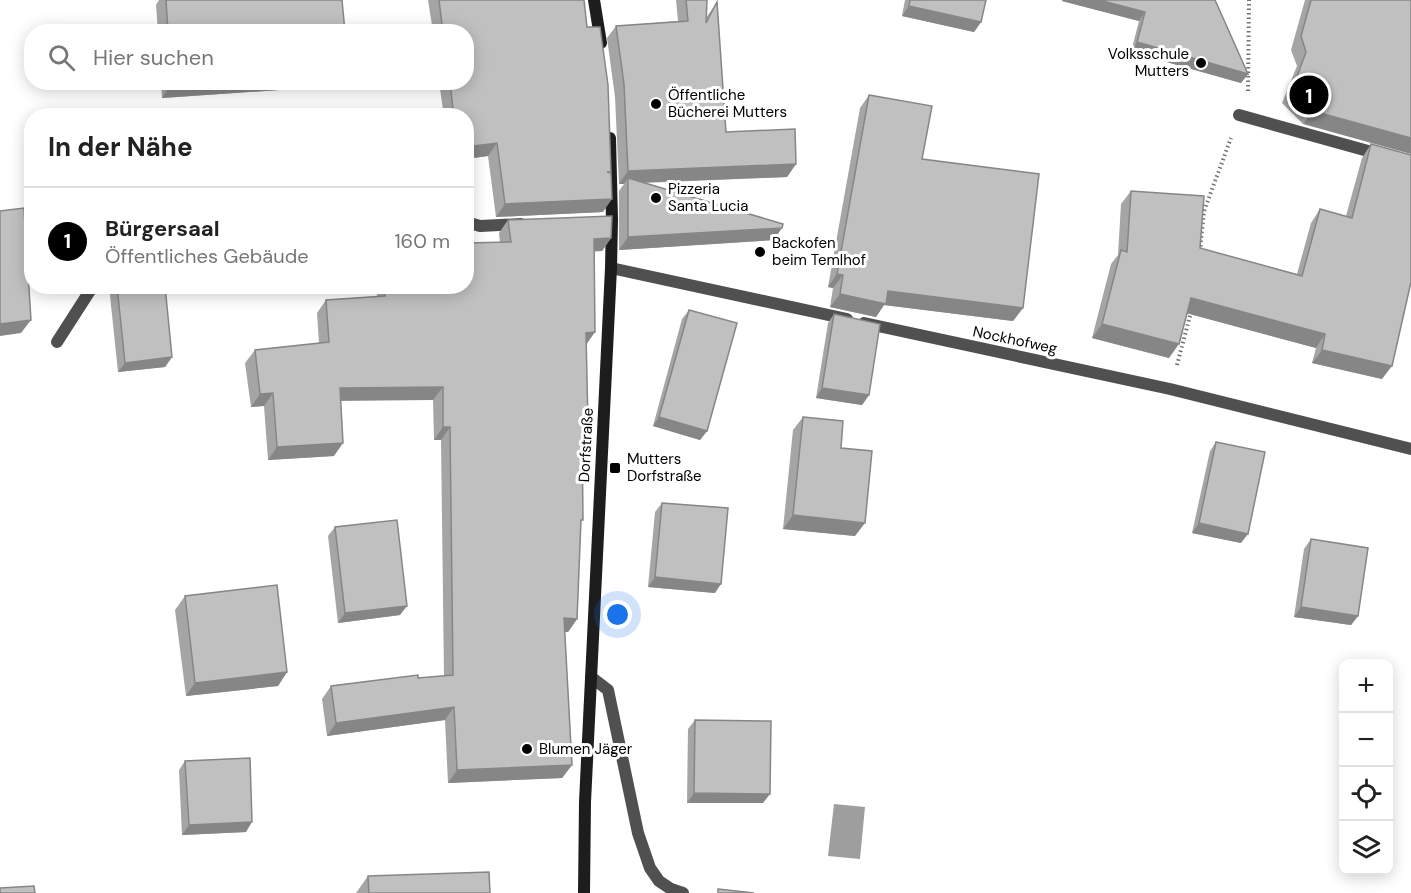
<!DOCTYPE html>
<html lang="de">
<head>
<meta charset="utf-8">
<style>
	body { margin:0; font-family:"DM Sans",sans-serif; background:#f6f6f6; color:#222 }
	.controls { position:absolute; right:18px; bottom:18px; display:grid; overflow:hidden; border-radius:12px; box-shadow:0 3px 15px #0003 }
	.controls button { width:54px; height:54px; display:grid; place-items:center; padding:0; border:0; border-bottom:2px solid #e0e0e0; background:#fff; color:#222; font:30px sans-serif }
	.you { position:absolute; left:618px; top:615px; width:21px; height:21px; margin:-15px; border:4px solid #fff; border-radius:50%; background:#1a73e8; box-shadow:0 0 0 9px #1a73e833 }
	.badge { display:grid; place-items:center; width:39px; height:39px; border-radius:50%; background:#000; color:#fff; font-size:20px; font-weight:700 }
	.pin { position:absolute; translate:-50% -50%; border:3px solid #fff; box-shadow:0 2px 6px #0006 }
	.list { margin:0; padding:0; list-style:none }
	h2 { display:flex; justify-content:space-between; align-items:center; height:78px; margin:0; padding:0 24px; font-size:26px }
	h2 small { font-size:20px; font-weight:400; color:#767676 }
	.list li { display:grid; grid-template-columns:39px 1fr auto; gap:18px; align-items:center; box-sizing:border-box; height:108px; padding:0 24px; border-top:2px solid #e0e0e0 }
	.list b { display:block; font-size:22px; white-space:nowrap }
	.list p { margin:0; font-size:20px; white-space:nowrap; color:#767676 }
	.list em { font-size:20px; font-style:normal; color:#767676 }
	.icon { flex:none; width:33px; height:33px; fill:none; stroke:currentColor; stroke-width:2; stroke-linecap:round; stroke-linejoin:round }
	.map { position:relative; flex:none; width:1411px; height:893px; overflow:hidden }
	.search { position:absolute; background:#fff; box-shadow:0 3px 15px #0003; left:24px; top:24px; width:450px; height:66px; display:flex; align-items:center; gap:15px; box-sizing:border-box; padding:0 21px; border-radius:24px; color:#767676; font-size:22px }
	.panel { position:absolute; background:#fff; box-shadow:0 3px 15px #0003; left:24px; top:108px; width:450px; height:186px; border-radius:24px }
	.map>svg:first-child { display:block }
	.water { fill:#9e9e9e }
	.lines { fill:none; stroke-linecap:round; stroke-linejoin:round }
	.path { stroke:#727272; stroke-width:4; stroke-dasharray:1.5 3; stroke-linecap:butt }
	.lane { stroke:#505050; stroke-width:12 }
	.street { stroke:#505050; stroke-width:12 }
	.secondary { stroke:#1d1d1d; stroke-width:12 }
	.wall { fill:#a5a5a5 }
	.shaded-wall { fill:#868686 }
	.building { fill:#c0c0c0; stroke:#868686; stroke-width:1.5 }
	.poi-dot { fill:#000; stroke:#fff; stroke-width:2 }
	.labels { text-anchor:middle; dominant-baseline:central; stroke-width:6; stroke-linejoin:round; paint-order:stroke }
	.poi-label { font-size:15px; fill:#000; stroke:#fff; text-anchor:start }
	.street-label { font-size:15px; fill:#000; stroke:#fff }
</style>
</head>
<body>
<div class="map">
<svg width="1411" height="893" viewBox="0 0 1411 893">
	<rect width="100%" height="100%" fill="#fff"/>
	<polygon class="water" points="834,804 865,807 860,859 828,856"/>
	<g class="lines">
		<g class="path">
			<polyline points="1248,91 1249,0"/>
			<polyline points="1200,251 1204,211 1231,138"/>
			<polyline points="1177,365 1191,312"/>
		</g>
		<g class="lane">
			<polyline points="1239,115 1411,163"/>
			<polyline points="466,222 480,226 521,224"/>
			<polyline points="57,342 93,286"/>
			<polyline points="591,677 608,690 638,833 650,868 659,881 671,889 683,893"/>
		</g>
		<g class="street">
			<polyline points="611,268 847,319"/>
			<polyline points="864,323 1170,389 1411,449"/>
		</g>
		<g class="secondary">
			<polyline points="594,0 601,43"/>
			<polyline points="584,893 585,802 611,268 612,220 610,138"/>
		</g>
	</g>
	<g class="wall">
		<polygon points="159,0 166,0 345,32 158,32 156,5"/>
		<polygon points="428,0 584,0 587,27 610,173 603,212 496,217 488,156 466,159 466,116 443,110 439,82 466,82 466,32 433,32"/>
		<polygon points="676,0 707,0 706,18 717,2 726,132 796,164 787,177 643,183 774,240 619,250 619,191 624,184 619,184 615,97 607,38 616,26 678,21"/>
		<polygon points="905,0 986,0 981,22 974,32 902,16"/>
		<polygon points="1062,0 1215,0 1248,74 1241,83 1131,52 1139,21 1062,1"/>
		<polygon points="1305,0 1411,0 1303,124 1282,103 1297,66 1291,50"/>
		<polygon points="161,82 340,82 338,86 162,98"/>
		<polygon points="869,95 922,159 1023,308 1013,321 884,305 876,317 830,307 833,288 828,287 860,108"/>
		<polygon points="1371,144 1382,379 1312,363 1316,348 1187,313 1169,358 1092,338 1111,264 1118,255 1121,204 1131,191 1200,248 1297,274 1311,223 1320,209 1346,216 1362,158"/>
		<polygon points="508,220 611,238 602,251 594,251 586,345 582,432 581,523 577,619 568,632 564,632 572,765 562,778 448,783 445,720 327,736 322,699 331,686 444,676 441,440 434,440 433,400 341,400 334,456 268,460 264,406 251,407 245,363 255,350 319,343 317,313 326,300 376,297 382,286 466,286 500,243 499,233"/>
		<polygon points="109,286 165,286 172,357 165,367 118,372"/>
		<polygon points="689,310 707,431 700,440 653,426 682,319"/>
		<polygon points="834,314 869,395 862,405 816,398 828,323"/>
		<polygon points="803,417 841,448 855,536 783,529 793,430"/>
		<polygon points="1216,442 1241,543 1192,533 1210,451"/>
		<polygon points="662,503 715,593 648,587 655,512"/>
		<polygon points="335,527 400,615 338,623 328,536"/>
		<polygon points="1311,539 1358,616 1351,625 1294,617 1304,549"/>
		<polygon points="185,596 287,672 278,686 186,696 175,610"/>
		<polygon points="695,720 763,803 687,803 688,729"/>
		<polygon points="185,761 246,832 182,835 179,770"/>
		<polygon points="368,876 490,893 356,893"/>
	</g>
	<g class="shaded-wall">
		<polygon points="1063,0 1099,0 1145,12 1139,21 1062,1"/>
		<polygon points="909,6 981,22 974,32 902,16"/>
		<polygon points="1137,42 1248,74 1241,83 1131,52"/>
		<polygon points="198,82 340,82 338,86 162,98 171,84"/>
		<polygon points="1313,111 1411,138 1411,154 1303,124"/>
		<polygon points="497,143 488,156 466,159 466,147"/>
		<polygon points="796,164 787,177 628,183 628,178 624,184 619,184 628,171"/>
		<polygon points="612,199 603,212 496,217 505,204"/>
		<polygon points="782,228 774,240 619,250 628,237"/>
		<polygon points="611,238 602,251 585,252 594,239"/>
		<polygon points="837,274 843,275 833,288 828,287"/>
		<polygon points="888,291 1023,308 1013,321 884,305 876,317 830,307 840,294"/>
		<polygon points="1191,298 1325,334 1316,348 1182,312"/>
		<polygon points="31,320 21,333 0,336 0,324"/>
		<polygon points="1102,324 1179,344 1169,358 1092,338"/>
		<polygon points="595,332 586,345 586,333"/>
		<polygon points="1322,350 1392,366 1382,379 1312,363"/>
		<polygon points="172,357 165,367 118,372 125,363"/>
		<polygon points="443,387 433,400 331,401 340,388"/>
		<polygon points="822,388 869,395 862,405 816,398"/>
		<polygon points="273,393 264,406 251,407 260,394"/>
		<polygon points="659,417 707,431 700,440 653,426"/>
		<polygon points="582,424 588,424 579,437"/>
		<polygon points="443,427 450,427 441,440 434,440"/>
		<polygon points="343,443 334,456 268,460 277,447"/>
		<polygon points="793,515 865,523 855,536 783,529"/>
		<polygon points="1199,523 1248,534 1241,543 1192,533"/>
		<polygon points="655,577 721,584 715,593 648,587"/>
		<polygon points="407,606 400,615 338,623 345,613"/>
		<polygon points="1301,607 1358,616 1351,625 1294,617"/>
		<polygon points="564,618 577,619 568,632 555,631"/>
		<polygon points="287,672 278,686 186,696 195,683"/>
		<polygon points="454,707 445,720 327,736 336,723"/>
		<polygon points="572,765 562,778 448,783 457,770"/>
		<polygon points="694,793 770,794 763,803 687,803"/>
		<polygon points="252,822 246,832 182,835 189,825"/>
	</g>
	<g class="building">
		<polygon points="166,0 342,0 345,32 168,32"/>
		<polygon points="439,0 584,0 587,27 600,27 608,85 611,172 607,172 611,173 612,199 505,204 497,143 466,147 466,116 403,116 453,109 450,82 466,82 466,32 443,32"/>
		<polygon points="686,0 707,0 706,23 717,2 726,132 795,129 796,164 628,171 624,84 616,26 688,21"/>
		<polygon points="910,0 986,0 981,22 909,6"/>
		<polygon points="1099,0 1215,0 1248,74 1137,42 1145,12"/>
		<polygon points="1311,0 1411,0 1411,138 1313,111 1292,90 1306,52 1301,36"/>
		<polygon points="171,82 198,82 171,84"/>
		<polygon points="869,95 932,106 922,159 1039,174 1023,308 888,291 886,304 840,294 843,275 837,274"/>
		<polygon points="1371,144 1411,155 1411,282 1392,366 1322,350 1325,334 1191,298 1179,344 1102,324 1121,250 1127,252 1131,191 1204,196 1200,248 1302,276 1320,209 1352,218"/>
		<polygon points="628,178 783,224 782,228 628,237"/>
		<polygon points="24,208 31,320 0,324 0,211"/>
		<polygon points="612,216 611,238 594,239 595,332 586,333 588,424 582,424 583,520 581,520 577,619 564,618 572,765 457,770 454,707 336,723 331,686 418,675 418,678 453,675 450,427 443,427 443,387 340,388 343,443 277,447 273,393 260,394 255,350 329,342 326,300 385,296 385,286 466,286 466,243 511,242 508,220"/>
		<polygon points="117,286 165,286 172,357 125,363"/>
		<polygon points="689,310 737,323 707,431 659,417"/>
		<polygon points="834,314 880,324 869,395 822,388"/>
		<polygon points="803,417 843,421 841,448 872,451 865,523 793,515"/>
		<polygon points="1216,442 1265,452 1248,534 1199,523"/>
		<polygon points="662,503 728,508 721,584 655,577"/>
		<polygon points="397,520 407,606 345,613 335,527"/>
		<polygon points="1311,539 1368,548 1358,616 1301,607"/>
		<polygon points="277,585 287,672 195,683 185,596"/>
		<polygon points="695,720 771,721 770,794 694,793"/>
		<polygon points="250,758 252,822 189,825 185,761"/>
		<polygon points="489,872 490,893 369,893 368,876"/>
		<polygon points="34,886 35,893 0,893 0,888"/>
		<polygon points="718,889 754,893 718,893"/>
	</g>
	<g class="poi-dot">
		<circle cx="1201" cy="63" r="6"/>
		<circle cx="656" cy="104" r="6"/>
		<circle cx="656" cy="198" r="6"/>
		<circle cx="760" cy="252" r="6"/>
		<rect x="609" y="462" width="12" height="12" rx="3"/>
		<circle cx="527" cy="749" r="6"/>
	</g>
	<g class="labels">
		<g class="poi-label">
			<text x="1189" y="54" text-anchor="end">Volksschule<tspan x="1189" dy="17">Mutters</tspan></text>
			<text x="668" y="95">Öffentliche<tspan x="668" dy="17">Bücherei Mutters</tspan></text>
			<text x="668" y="189">Pizzeria<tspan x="668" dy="17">Santa Lucia</tspan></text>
			<text x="772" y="243">Backofen<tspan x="772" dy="17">beim Temlhof</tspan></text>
			<text x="627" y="459">Mutters<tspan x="627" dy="17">Dorfstraße</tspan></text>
			<text x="539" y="749">Blumen Jäger</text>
		</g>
		<g class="street-label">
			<text transform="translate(1015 340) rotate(12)">Nockhofweg</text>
			<text transform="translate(586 445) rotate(-87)">Dorfstraße</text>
		</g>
	</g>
</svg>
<div class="controls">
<button>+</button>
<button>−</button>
<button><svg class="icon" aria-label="locate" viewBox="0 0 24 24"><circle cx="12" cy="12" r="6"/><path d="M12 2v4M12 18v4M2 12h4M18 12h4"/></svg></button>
<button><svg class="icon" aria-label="layers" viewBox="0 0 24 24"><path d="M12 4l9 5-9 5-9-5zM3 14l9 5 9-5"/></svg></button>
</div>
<div class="you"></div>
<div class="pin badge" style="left:1309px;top:95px">1</div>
<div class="search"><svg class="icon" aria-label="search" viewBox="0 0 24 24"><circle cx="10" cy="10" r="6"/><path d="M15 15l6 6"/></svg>Hier suchen</div>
<section class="panel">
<h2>In der Nähe<small></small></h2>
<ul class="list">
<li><span class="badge">1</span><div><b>Bürgersaal</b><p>Öffentliches Gebäude</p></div><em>160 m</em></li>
</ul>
</section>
</div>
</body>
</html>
